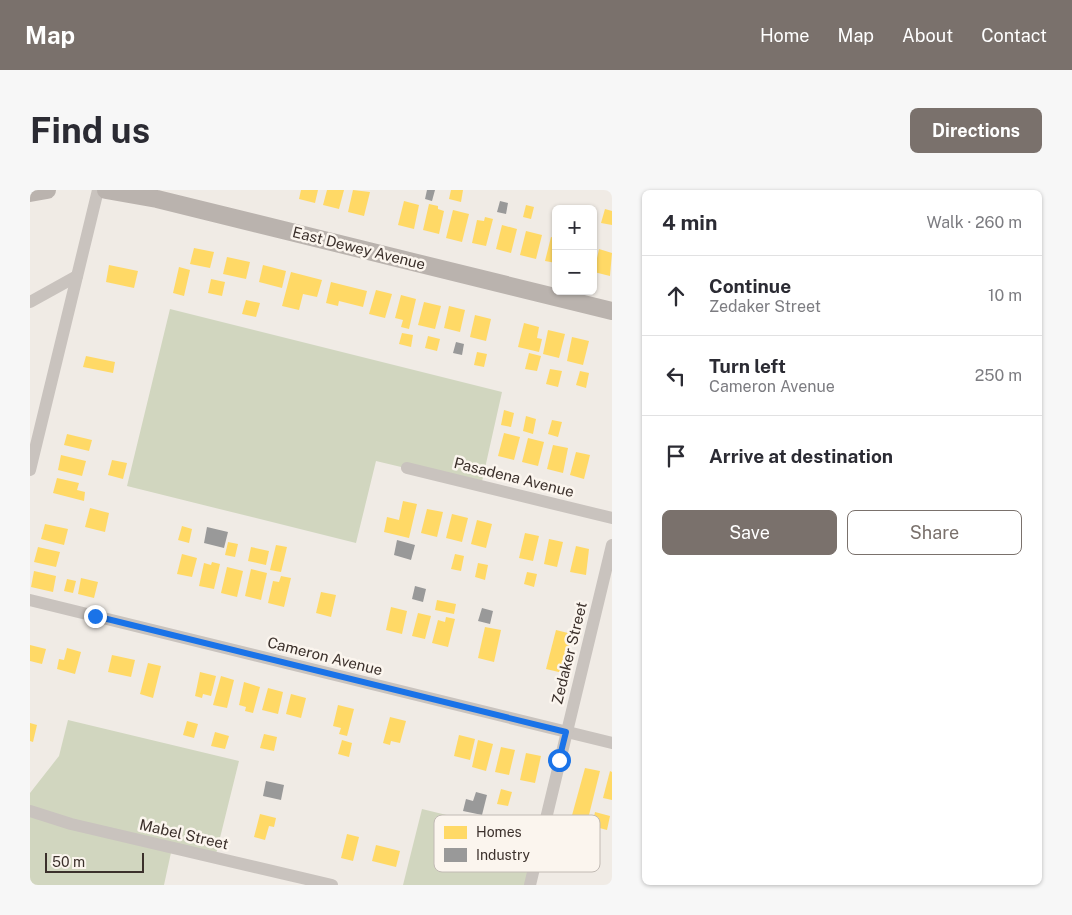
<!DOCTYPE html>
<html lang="en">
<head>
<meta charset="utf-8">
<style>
	body { margin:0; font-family:"Public Sans",sans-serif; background:#f7f7f7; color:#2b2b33 }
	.controls { position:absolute; right:15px; top:15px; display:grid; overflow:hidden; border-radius:8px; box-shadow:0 1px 4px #0004 }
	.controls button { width:45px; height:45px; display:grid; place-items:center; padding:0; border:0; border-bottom:1px solid #e1e1e2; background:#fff; color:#2b2b33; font:25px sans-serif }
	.scale { position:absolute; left:15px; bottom:12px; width:99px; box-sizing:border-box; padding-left:5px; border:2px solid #3b302b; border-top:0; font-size:14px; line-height:18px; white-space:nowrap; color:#3b302b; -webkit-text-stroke:4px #fbf5ee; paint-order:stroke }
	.stop { position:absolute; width:15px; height:15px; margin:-11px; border:4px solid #1a73e8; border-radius:50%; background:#fff }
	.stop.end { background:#1a73e8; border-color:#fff; box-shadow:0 1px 5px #0008 }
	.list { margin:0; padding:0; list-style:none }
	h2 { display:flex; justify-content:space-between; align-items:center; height:65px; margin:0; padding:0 20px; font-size:21px }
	h2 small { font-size:16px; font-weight:400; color:#7c7c81 }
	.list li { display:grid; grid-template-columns:32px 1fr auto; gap:15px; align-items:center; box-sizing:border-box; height:80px; padding:0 20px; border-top:1px solid #e1e1e2 }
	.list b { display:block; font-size:19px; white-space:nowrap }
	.list p { margin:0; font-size:16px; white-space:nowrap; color:#7c7c81 }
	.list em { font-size:16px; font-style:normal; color:#7c7c81 }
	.actions { display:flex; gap:10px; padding:15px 20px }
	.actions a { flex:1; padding:11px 0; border:1px solid #7a716c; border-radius:8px; text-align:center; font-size:18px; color:#7a716c }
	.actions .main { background:#7a716c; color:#fff }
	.icon { flex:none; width:28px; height:28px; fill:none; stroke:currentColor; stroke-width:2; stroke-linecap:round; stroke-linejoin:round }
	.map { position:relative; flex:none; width:582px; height:695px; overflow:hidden; border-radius:8px }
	header { display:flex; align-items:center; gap:30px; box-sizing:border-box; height:70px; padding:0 25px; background:#7a716c; color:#fff }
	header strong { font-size:24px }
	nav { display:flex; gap:28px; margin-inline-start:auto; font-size:18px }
	.intro { display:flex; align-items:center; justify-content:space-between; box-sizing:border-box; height:120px; padding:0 30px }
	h1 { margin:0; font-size:35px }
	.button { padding:12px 22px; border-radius:8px; background:#7a716c; color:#fff; font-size:18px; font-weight:700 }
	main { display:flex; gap:30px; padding:0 30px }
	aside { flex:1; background:#fff; border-radius:8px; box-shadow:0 1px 4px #0004 }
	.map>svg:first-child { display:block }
	.green { fill:#d1d6bf }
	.homes { fill:#ffd966 }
	.industry { fill:#999 }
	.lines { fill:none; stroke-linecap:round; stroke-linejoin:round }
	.street { stroke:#c9c3be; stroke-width:12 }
	.secondary { stroke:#bab3ae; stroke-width:18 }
	.route { stroke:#1a73e8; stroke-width:6 }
	.labels { text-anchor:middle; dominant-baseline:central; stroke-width:5; stroke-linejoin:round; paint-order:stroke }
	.street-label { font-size:15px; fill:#3b302b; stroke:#fbf5ee }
	.key { fill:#fbf5ee; stroke:#c1bab4; stroke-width:1 }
	.key-label { font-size:14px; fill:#3b302b }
</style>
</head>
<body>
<header>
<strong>Map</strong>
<nav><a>Home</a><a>Map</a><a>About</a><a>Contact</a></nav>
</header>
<div class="intro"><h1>Find us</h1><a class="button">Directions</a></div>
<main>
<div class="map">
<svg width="582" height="695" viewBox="0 0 582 695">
	<rect width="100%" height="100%" fill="#f0ebe5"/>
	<g class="green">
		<polygon points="140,119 472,202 451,296 346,271 326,353 97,296"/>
		<polygon points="38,530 209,571 185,668 142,658 134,695 0,695 0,603 29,566"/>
		<polygon points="392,619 511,648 500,695 373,695"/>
	</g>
	<g class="homes">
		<polygon points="271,0 288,0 285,13 269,9"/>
		<polygon points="297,0 314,0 309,19 293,15"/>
		<polygon points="323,0 340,2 334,26 318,22"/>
		<polygon points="421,0 433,0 431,12 419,9"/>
		<polygon points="374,11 389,15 384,39 368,35"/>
		<polygon points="399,14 408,16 408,19 414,21 409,44 393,40"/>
		<polygon points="496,15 504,17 501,29 493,27"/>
		<polygon points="575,19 582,21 582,35 571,33"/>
		<polygon points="423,20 439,24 432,52 416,48"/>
		<polygon points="455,27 463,29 456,56 442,53 447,30 454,31"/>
		<polygon points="472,35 487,39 481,63 466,59"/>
		<polygon points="496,41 512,45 506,69 490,65"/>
		<polygon points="521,47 526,48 526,73 515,71"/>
		<polygon points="164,58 184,62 180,78 160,74"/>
		<polygon points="569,59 582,63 580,86 564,82"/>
		<polygon points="197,67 220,72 216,89 193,84"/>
		<polygon points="79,75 108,81 104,98 76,92"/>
		<polygon points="233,75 256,81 252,98 229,92"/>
		<polygon points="149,77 160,80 154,106 143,103"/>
		<polygon points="261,82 292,90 287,107 273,104 269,120 252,116"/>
		<polygon points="181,89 195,92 192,106 178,103"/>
		<polygon points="301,92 337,101 333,117 309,111 308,116 296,113"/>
		<polygon points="346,100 362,104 355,128 339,124"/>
		<polygon points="371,105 386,109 379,139 371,137 373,130 365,128"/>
		<polygon points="216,110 230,113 226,127 212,124"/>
		<polygon points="394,112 411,116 405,139 388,135"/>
		<polygon points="419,116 435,120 430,142 414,138"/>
		<polygon points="445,125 461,129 456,151 440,147"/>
		<polygon points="494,133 509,137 507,148 512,149 509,162 488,157"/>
		<polygon points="518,140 535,144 529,168 513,164"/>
		<polygon points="372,143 383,145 381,157 369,154"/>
		<polygon points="398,146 410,149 407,161 395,158"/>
		<polygon points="542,147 559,151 553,175 537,171"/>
		<polygon points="447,162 457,164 454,177 444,175"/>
		<polygon points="499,163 511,166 507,181 495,179"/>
		<polygon points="56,166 85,172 83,183 53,177"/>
		<polygon points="520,179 532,181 528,197 516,194"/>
		<polygon points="550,181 559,183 556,198 546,195"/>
		<polygon points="474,220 484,223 481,237 471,235"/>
		<polygon points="496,226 506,229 503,244 493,241"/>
		<polygon points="522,230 532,232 528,247 518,244"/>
		<polygon points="474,243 490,247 484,270 468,266"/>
		<polygon points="37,244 62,250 59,261 34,255"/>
		<polygon points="498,248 514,252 508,276 492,272"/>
		<polygon points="523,255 538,258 533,283 517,279"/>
		<polygon points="546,262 560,265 554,289 540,285"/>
		<polygon points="31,265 56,271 52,286 28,280"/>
		<polygon points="82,270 97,273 93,289 78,285"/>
		<polygon points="27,288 49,293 47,300 55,302 54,311 23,303"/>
		<polygon points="373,311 387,314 379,348 354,342 357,327 369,330"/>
		<polygon points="60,318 79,323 75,342 55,337"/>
		<polygon points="397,319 413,322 407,347 391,343"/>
		<polygon points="422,324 438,328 432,352 416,348"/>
		<polygon points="447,330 462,334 456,358 441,354"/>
		<polygon points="15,334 38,339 34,355 11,349"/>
		<polygon points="152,336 162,339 159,353 148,350"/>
		<polygon points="495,343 509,346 503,371 489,368"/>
		<polygon points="519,349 533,352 527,377 514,374"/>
		<polygon points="198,352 208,354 205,367 195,365"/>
		<polygon points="246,355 257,357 251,382 240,380"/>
		<polygon points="546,356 559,359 556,385 540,382"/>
		<polygon points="8,357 30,362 26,377 4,372"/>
		<polygon points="221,357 239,361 236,375 218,371"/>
		<polygon points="152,364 167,368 162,387 147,384"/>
		<polygon points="425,364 434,366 431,381 421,379"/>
		<polygon points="182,372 190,374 184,399 169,396 174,373 181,375"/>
		<polygon points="448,373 458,375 455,390 445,387"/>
		<polygon points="197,377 213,381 207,407 191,403"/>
		<polygon points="221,379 237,383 231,410 215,406"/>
		<polygon points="4,381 26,386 23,402 1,397"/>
		<polygon points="497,382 507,384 504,397 494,394"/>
		<polygon points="251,386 261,388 254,417 238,413 243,391 249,392"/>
		<polygon points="51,388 68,392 64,408 48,404"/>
		<polygon points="37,389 46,391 43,403 34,401"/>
		<polygon points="291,402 306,405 301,427 286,423"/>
		<polygon points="407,410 426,414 424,424 405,420"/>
		<polygon points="361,417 377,421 372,444 356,440"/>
		<polygon points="388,423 401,426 395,449 382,446"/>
		<polygon points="416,427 425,429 418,457 402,453 408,430 415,432"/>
		<polygon points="455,437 471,440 464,472 448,468"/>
		<polygon points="526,440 542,444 533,483 516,479"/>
		<polygon points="0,455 16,459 12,474 0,471"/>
		<polygon points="37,458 51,462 45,484 27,479 29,469 34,470"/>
		<polygon points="82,465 105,470 101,487 78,482"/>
		<polygon points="118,473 131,476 123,508 110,504"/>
		<polygon points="170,482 186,486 181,506 173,504 172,508 165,506"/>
		<polygon points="191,486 204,490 197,518 183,515"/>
		<polygon points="214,492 230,497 223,523 215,521 216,517 209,515"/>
		<polygon points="238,498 253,502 248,524 232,520"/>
		<polygon points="261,504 276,508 271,528 256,524"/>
		<polygon points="308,515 324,519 317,546 309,544 311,538 303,536"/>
		<polygon points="360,527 376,531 370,553 361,551 360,555 353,553"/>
		<polygon points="157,531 168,534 164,548 153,545"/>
		<polygon points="0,533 7,535 3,552 0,551"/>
		<polygon points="185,542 199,546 195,559 181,556"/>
		<polygon points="234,544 247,547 244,561 230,558"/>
		<polygon points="429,545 445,549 440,570 424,566"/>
		<polygon points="312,550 322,553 319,567 308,564"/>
		<polygon points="448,550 463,554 456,581 442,577"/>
		<polygon points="471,557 485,560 479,585 465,582"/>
		<polygon points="496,563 511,566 505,593 490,590"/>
		<polygon points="555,578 570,581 557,633 541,629"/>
		<polygon points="580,581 582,582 582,610 573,608"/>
		<polygon points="471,599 482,602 478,616 467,614"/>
		<polygon points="565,622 580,626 577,640 562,636"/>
		<polygon points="230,624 246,628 244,637 239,636 235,650 224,647"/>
		<polygon points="317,644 329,647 323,671 311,668"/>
		<polygon points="346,655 370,661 366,677 342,671"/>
	</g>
	<g class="industry">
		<polygon points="397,0 405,0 402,11 395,9"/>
		<polygon points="470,11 478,13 476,24 467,22"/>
		<polygon points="426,152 434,154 432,165 423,163"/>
		<polygon points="177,337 198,342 194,358 174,353"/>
		<polygon points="367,350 385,355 381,370 364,365"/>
		<polygon points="385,396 396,399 393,412 382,409"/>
		<polygon points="452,418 463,421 460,434 448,431"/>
		<polygon points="236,591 254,595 251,610 233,606"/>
		<polygon points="446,602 457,605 452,625 433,621 436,609 443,611"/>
	</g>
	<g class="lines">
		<g class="street">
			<polyline points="0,112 47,86"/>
			<polyline points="377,278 582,328"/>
			<polyline points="0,280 68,0"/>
			<polyline points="0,410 582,553"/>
			<polyline points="0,621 41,634 302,695"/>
			<polyline points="500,695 582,355"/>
		</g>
		<g class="secondary">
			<polyline points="76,0 127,9 582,121"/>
			<polyline points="0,3 17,0"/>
		</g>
	</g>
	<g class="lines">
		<polyline class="route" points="65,426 536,542 529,570"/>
	</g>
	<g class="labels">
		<g class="street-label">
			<text transform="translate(329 58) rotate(14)">East Dewey Avenue</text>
			<text transform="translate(484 287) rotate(14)">Pasadena Avenue</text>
			<text transform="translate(539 463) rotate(-76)">Zedaker Street</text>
			<text transform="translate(295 466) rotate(14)">Cameron Avenue</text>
			<text transform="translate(154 644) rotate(13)">Mabel Street</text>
		</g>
	</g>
	<rect x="404" y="625" width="166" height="57" rx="8" class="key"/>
	<rect x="414" y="636" width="23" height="13" fill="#ffd966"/>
	<rect x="414" y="658" width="23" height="14" fill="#999"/>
	<g class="key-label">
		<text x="446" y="647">Homes</text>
		<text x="446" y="670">Industry</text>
	</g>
</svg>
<div class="controls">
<button>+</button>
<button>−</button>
</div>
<div class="scale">50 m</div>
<div class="stop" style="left:529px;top:570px"></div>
<div class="stop end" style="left:65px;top:426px"></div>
</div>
<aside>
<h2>4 min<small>Walk · 260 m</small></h2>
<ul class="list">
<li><svg class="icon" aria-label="ahead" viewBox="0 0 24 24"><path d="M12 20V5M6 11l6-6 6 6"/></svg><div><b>Continue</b><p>Zedaker Street</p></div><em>10 m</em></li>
<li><svg class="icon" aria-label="left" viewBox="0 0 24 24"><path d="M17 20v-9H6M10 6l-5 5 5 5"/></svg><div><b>Turn left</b><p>Cameron Avenue</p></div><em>250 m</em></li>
<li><svg class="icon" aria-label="arrive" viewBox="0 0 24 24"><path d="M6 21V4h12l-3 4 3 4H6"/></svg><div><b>Arrive at destination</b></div></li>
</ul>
<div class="actions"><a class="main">Save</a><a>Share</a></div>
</aside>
</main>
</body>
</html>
